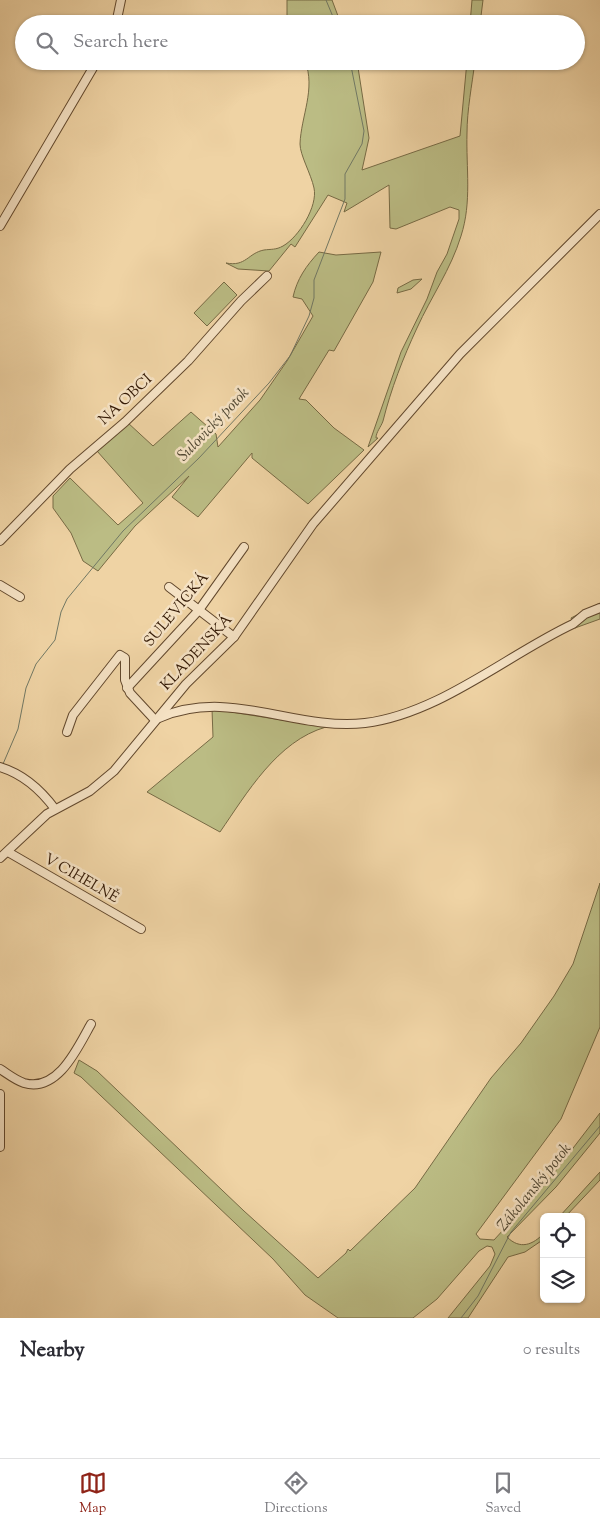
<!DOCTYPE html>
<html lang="en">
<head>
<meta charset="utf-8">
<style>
	body { margin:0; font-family:"Sorts Mill Goudy",serif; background:#f2f2f3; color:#2b2b33 }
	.controls { position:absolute; right:15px; bottom:15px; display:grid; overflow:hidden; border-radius:8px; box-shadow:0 1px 4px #0004 }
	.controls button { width:45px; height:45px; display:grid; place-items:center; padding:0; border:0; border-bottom:1px solid #e1e1e2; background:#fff; color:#2b2b33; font:25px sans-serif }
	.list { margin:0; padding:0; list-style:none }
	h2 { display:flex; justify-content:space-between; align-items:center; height:65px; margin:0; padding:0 20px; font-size:21px }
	h2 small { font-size:16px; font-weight:400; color:#7c7c81 }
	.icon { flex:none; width:28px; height:28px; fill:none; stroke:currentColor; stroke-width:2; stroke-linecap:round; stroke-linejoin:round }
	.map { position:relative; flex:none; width:600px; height:1318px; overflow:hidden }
	.search { position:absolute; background:#fff; box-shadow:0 1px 4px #0004; left:15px; right:15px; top:15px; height:55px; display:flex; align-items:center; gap:12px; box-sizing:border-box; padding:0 18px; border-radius:28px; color:#7c7c81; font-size:19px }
	.sheet { height:140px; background:#fff }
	nav { display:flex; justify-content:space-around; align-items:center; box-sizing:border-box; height:70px; border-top:1px solid #e1e1e2; background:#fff; font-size:14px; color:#7c7c81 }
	nav a { display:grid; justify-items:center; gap:2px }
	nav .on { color:#8f2418 }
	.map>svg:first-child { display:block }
	.green { fill:#bbbc84; stroke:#776a44 }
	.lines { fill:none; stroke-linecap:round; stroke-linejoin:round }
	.stream { stroke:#717864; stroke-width:1 }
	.minor-casing { stroke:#62482d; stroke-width:10 }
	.minor { stroke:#f5e2c4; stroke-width:8 }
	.labels { text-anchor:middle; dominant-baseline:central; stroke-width:5; stroke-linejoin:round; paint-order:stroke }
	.street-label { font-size:15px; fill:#331905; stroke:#f5e2c4 }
	.water-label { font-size:16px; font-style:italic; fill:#524934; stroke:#f5e2c4 }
</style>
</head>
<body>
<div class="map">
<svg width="600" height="1318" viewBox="0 0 600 1318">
	<rect width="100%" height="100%" fill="#efd3a4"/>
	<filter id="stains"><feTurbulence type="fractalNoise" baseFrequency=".004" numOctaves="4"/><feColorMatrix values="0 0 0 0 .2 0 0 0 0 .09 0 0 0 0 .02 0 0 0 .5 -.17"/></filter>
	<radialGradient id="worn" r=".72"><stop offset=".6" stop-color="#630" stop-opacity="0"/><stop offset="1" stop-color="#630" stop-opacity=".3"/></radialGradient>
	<g class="green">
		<polygon points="287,0 332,0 341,24 287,24"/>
		<polygon points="472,0 483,0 480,24 470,24"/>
		<path d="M 305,61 L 357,61 L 369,138 L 362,170 L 460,136 L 467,61 L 475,61 C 472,85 467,110 467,133 C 466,168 472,202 461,236 C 451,269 431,297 417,328 C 403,358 391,389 383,421 C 381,427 376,432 376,438 L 378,438 L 368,447 L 401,352 L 427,299 L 437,272 L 447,254 L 459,219 L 459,210 L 450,207 L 396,229 L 390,228 L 389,185 L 344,212 L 347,203 L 328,195 L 295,247 L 291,244 L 269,271 L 238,269 L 226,263 C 246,267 248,253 264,250 C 271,249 276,250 283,246 C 299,237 318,206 314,188 C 311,174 300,155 300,144 C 301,116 316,89 305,61 Z"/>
		<path d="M 319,252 L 336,255 L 381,252 L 373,282 L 334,351 L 329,350 L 299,399 L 306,400 L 334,428 L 364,450 L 308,504 L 252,458 L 252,453 L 198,517 L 172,497 L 189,476 L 135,526 L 98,571 L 83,561 L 71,533 L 53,508 L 53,496 L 70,478 L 118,525 L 143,503 L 97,451 L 127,422 L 153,446 L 191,412 L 216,434 L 218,447 L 260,400 L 287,361 L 313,316 L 302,299 L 293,297 C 297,279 306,266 319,252 Z"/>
		<polygon points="422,279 411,289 397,293 398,288 413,280"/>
		<polygon points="224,282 237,295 207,326 194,313"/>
		<polygon points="600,603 600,619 575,628 571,618"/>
		<path d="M 212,709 L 326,727 C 277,741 247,793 220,832 L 147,792 L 213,737 Z"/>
		<path d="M 600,883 L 600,1027 L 561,1119 L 476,1234 L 480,1239 L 494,1240 L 547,1182 L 600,1113 L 600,1133 L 556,1187 L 507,1237 C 520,1250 533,1245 544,1233 L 544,1239 L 525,1252 L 508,1257 L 468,1318 L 448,1318 L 490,1266 L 495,1254 L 492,1247 L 487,1246 L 479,1251 L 437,1299 L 413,1318 L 338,1318 L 305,1295 L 273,1259 L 81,1077 L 74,1073 L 79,1060 L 97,1071 L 244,1211 L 318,1278 L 346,1253 L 348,1249 L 350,1251 L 415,1188 L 491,1078 L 521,1043 L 554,996 L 573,964 Z"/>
		<polygon points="600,1172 600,1180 565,1217 559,1217"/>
	</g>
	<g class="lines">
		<g class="stream">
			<polyline points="326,0 336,24"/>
			<polyline points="3,764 18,729 26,688 36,664 55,640 61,612 67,599 123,531 199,458 269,383 290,356 309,316 314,298 314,280 345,199 345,174 362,144 364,131 350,61"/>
			<polyline points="461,1318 478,1296 511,1232 600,1126"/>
		</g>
		<defs>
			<g id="minor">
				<polyline points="116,24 121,0"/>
				<polyline points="0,226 97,61"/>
				<polyline points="0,541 70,469 125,422 188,361 241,301 267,276"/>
				<polyline points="0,585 20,597"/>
				<polyline points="169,587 234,637"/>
				<polyline points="127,688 199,610 244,547"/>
				<path d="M 159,718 C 229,687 294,731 365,723 C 439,714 507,655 573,624 L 585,614 L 600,608"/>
				<polyline points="67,732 73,715 120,655 125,658 125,680 130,693 155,720"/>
				<path d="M 0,767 C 23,774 41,790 55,809"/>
				<polyline points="8,852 141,929"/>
				<polyline points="0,858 47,814 90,791 114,771 186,684 234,637 313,524 460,354 600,214"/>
				<path d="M 0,1069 C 8,1074 15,1080 24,1083 C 58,1093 78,1047 91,1024"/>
				<polyline points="0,1094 0,1147"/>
			</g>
		</defs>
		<use href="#minor" class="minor-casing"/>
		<use href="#minor" class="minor"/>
	</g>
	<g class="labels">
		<g class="street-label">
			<text transform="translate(126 400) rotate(-43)">NA OBCI</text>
			<text transform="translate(177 610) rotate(-50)">SULEVICKÁ</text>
			<text transform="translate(197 653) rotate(-47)">KLADENSKÁ</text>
			<text transform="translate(81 879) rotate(30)">V CIHELNĚ</text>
		</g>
		<g class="water-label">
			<text transform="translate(214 425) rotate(-46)">Sulovický potok</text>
			<text transform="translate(535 1188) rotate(-51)">Zákolanský potok</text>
		</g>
	</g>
	<rect width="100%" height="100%" filter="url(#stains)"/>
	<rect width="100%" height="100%" fill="url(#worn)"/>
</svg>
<div class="controls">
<button><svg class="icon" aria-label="locate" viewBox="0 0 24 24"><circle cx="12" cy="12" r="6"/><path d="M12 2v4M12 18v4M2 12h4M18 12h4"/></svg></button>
<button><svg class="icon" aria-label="layers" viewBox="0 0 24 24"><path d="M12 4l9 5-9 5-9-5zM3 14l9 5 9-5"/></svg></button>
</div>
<div class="search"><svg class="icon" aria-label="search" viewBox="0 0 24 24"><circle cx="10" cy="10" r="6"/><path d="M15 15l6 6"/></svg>Search here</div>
</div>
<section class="sheet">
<h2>Nearby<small>0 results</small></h2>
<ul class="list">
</ul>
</section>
<nav>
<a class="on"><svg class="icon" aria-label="map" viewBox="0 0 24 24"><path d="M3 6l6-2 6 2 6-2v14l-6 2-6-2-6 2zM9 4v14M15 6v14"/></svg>Map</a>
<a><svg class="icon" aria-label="directions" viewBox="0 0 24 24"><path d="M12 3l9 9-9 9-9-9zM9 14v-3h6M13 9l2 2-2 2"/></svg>Directions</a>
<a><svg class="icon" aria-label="saved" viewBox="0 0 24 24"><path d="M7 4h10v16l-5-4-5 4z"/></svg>Saved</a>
</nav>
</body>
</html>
